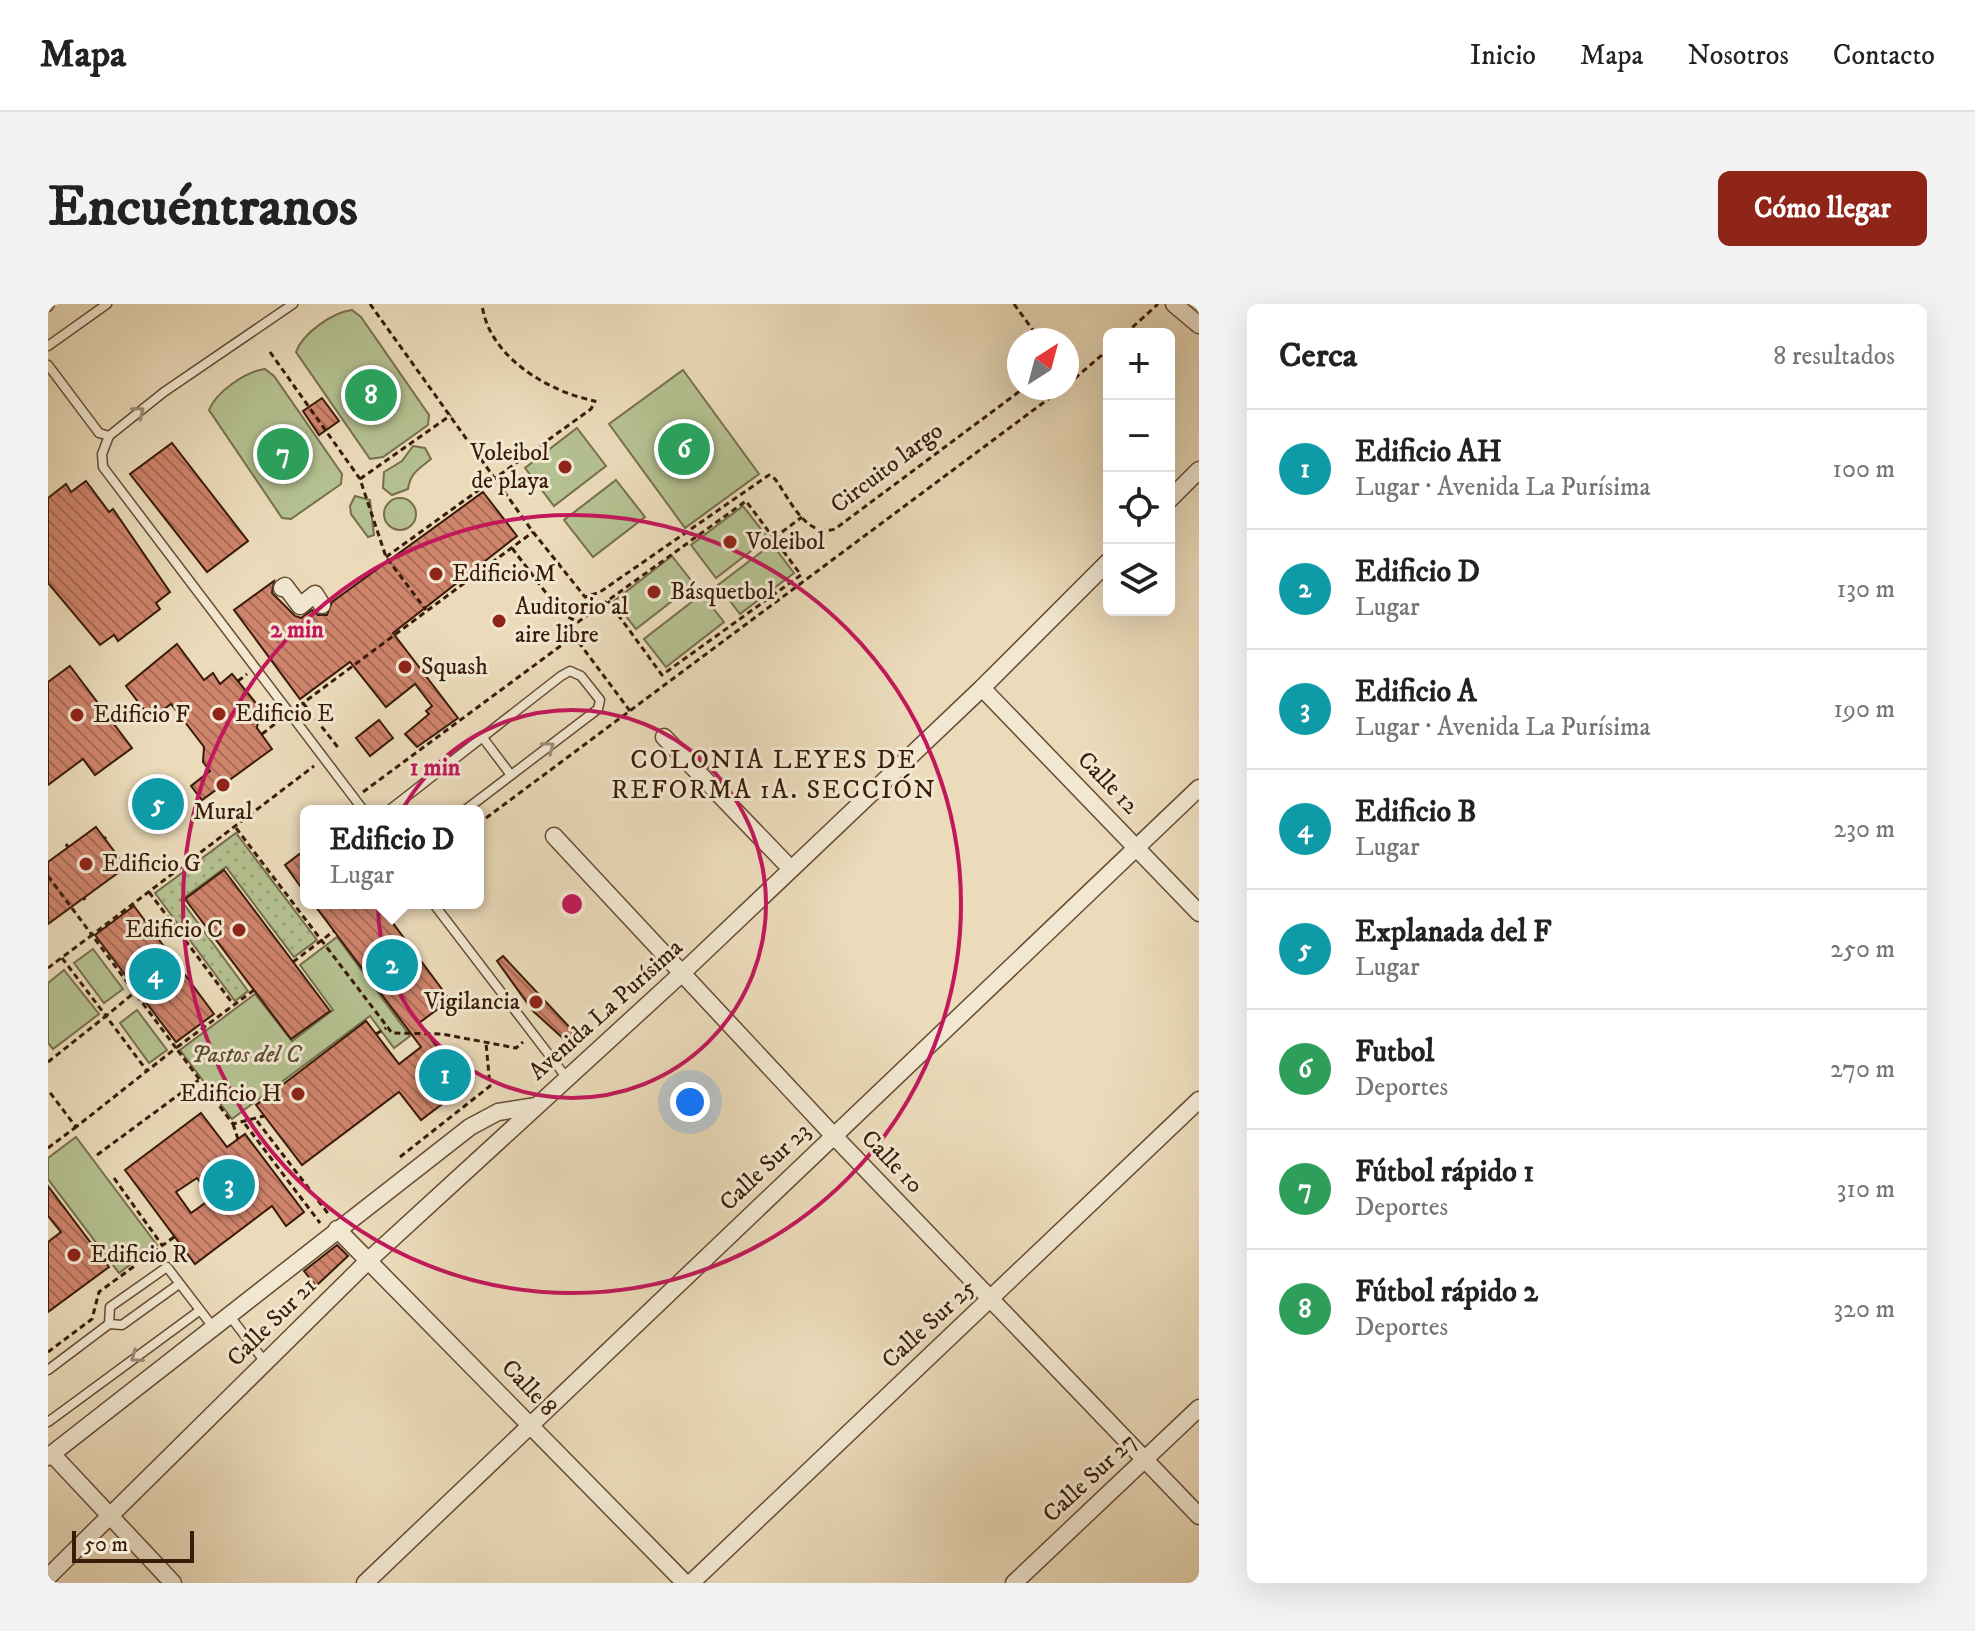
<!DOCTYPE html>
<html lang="es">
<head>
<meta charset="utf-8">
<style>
	body { margin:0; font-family:"IM FELL DW Pica",serif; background:#f2f2f2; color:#222 }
	.controls { position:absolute; right:24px; top:24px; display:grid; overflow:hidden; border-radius:12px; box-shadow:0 8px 32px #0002 }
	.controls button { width:72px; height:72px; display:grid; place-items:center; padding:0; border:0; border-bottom:2px solid #e0e0e0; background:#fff; color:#222; font:40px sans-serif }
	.compass { position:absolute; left:959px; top:24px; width:72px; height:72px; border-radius:50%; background:#fff; box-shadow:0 8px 32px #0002; rotate:36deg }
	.scale { position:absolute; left:24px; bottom:20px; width:122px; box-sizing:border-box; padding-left:8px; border:4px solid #391b09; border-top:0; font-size:22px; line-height:28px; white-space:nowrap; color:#391b09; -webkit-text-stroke:6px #f2e8d2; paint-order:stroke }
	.you { position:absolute; left:642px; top:798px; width:28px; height:28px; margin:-20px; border:6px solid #fff; border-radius:50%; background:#1a73e8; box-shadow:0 0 0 12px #1a73e833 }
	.badge { display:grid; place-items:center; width:52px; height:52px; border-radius:50%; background:#8f2418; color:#fff; font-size:26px; font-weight:700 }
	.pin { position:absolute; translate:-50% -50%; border:4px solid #fff; box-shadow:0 2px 8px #0006 }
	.popup { position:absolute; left:252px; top:501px; width:184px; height:104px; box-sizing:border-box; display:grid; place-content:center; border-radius:12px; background:#fff; filter:drop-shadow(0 2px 6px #0005); font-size:26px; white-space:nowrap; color:#767676 }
	.popup b { font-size:30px; color:#222 }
	.popup::after { content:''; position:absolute; left:50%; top:100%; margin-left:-16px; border:16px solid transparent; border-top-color:#fff }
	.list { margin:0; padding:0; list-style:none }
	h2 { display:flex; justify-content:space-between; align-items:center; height:104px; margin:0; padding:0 32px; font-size:34px }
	h2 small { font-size:26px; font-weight:400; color:#767676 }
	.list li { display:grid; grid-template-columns:52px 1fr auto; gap:24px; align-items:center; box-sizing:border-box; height:120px; padding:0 32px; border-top:2px solid #e0e0e0 }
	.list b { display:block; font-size:30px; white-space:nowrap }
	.list p { margin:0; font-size:26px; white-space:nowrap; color:#767676 }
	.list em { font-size:26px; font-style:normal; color:#767676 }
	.icon { flex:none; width:44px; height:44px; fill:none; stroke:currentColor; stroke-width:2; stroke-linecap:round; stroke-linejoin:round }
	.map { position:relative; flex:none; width:1151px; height:1279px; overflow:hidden; border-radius:12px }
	header { display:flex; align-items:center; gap:48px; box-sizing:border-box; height:112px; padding:0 40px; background:#fff; border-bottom:2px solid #e0e0e0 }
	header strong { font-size:38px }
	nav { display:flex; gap:44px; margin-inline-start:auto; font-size:28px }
	.intro { display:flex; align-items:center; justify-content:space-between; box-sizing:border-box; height:192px; padding:0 48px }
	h1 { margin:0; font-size:56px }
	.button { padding:20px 36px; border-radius:12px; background:#8f2418; color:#fff; font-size:28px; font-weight:700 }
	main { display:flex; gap:48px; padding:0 48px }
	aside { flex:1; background:#fff; border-radius:12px; box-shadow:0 8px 32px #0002 }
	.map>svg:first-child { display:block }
	.park { fill:url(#park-dots); stroke:#776e4d; stroke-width:2 }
	.garden { fill:#b5c191; stroke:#776e4d; stroke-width:2 }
	.building { fill:url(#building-back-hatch); stroke:#391b09; stroke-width:2; fill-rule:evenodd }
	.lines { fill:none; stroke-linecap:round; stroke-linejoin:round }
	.lane-casing { stroke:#664b35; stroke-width:11 }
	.street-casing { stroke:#664b35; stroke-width:19 }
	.path { stroke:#391b09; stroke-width:3; stroke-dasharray:6 4; stroke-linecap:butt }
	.lane { stroke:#f2e8d2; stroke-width:8 }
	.street { stroke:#f2e8d2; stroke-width:16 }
	.oneway { stroke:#9f8c78 }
	.ring { fill:none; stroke:#c2185b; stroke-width:4 }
	.poi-dot { fill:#8f2418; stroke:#f2e8d2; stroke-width:3 }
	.labels { text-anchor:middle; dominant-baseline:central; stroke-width:6; stroke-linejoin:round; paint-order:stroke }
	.poi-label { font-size:24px; fill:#391b09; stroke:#f2e8d2; text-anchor:start }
	.street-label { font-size:24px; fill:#391b09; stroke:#f2e8d2 }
	.park-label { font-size:24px; font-style:italic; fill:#5e4d32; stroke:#f2e8d2 }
	.neighbourhood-label { font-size:26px; letter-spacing:2px; fill:#391b09; stroke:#f2e8d2 }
	.centre { fill:#c2185b; stroke:#f2e8d2; stroke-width:4 }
	.ring-label { font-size:24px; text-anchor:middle; font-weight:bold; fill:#c2185b; stroke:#f2e8d2; stroke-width:6; stroke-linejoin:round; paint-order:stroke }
</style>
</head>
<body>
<header>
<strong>Mapa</strong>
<nav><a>Inicio</a><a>Mapa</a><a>Nosotros</a><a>Contacto</a></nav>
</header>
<div class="intro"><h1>Encuéntranos</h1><a class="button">Cómo llegar</a></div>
<main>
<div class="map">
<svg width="1151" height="1279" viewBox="0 0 1151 1279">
	<defs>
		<pattern id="park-dots" width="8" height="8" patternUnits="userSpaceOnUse" patternTransform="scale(2)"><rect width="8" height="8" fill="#b5c191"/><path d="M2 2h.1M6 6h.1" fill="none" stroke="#9ca57c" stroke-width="1.8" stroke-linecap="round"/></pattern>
		<pattern id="building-back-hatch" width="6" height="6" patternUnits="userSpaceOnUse" patternTransform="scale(2)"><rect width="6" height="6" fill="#cf846c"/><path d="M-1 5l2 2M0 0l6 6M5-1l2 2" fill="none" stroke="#a96b57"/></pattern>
	</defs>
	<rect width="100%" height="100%" fill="#ebdbba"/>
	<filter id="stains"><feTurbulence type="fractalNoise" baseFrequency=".0025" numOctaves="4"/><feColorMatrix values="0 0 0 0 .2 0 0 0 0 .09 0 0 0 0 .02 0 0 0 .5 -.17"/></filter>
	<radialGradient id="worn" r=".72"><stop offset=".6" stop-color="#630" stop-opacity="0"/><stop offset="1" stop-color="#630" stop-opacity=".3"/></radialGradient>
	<polygon class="park" points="188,529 269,636 246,653 178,563 133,596 200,687 187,697 107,589"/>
	<g class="garden">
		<path d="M 304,6 L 313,13 L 381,111 L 380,121 L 335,153 L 322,155 L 248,48 C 255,29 285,8 304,6 Z"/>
		<path d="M 217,65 L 226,72 L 294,170 L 293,180 L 243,215 L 234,214 L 161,106 C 168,88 198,67 217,65 Z"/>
		<polygon points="635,66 711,170 637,224 561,120"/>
		<polygon points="529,124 558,162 506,202 477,164"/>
		<path d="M 365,142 L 377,144 L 383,155 C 371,165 362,169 360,185 L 344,191 L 335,184 L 336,168 L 354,157 Z"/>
		<polygon points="568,176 597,213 545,253 516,216"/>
		<polygon points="307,192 322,196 326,231 320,233 303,210 302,202"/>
		<circle cx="352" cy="210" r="16"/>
		<polygon points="695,202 720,234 668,274 643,241"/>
		<polygon points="724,240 746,269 692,310 670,281"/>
		<polygon points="624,252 646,280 588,325 566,297"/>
		<polygon points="654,290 676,318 618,363 596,335"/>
		<polygon points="289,633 362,732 346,744 322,712 184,815 132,746 207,690 244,737 285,706 252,661"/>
		<polygon points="45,645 75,685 56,699 26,659"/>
		<polygon points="16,666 51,710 5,745 0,739 0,679"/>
		<polygon points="89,706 119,746 101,759 72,719"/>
		<polygon points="28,833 109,941 71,969 0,875 0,854"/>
	</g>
	<g class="building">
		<polygon points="274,94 291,117 271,131 255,107"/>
		<polygon points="124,139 200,237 159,268 82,170"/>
		<polygon points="38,177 61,208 65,205 122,288 108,299 112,305 70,337 66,331 52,341 0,279 0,194 18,180 23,188"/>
		<polygon points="435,188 469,232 345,329 410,414 369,443 357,430 381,410 378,407 384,402 367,380 338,403 302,358 252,395 186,306 226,277 224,289 247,312 253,314 264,306 270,311 279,311 284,298"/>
		<polygon points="129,340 156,376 165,369 172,380 184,370 212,404 209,424 224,445 154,496 143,482 162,467 155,458 156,443 123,400 103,415 78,382"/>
		<polygon points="22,362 84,444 47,471 35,455 0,481 0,378"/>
		<polygon points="331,416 345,434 322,452 308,434"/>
		<polygon points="48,523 78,563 0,620 0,558"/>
		<polygon points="258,545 258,590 237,561"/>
		<polygon points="176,566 282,707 243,735 137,595"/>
		<polygon points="265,599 330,599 402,696 371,719 418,782 373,816 351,788 254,861 208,801 318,717 351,760 373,743"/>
		<polygon points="86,602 166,710 128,738 47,631"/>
		<polygon points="455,652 526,728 518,737 485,707 449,657"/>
		<path d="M 153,809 L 179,843 L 197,830 L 256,908 L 238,922 L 224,902 L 147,960 L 77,866 ZM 149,874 L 164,894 L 143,909 L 128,888 Z"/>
		<polygon points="0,882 61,963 0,1008 0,938 13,928 0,912"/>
		<polygon points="289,941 300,952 268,982 256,967"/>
	</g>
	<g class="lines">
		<defs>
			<g id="lane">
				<polyline points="0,3 2,0"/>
				<polyline points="0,42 59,0"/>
				<polyline points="0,61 51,129 61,132 116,88 245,0"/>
				<polyline points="61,132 54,150 55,163 316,507"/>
				<polyline points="435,434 463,471"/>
				<polyline points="340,507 513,372 522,367 533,372 552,396 550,405 416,507"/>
				<polyline points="385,599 518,773"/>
				<polyline points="181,1011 217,1058"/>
				<polyline points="61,1020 62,1003 119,963 165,1023"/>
				<polyline points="0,1066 61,1020 74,1021 131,980"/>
				<polyline points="0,1118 151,1007"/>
			</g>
			<g id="street">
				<polyline points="1126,0 1151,21"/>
				<polyline points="1121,196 1151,166"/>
				<polyline points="234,284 237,282 252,302 267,290 274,301"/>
				<polyline points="934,384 1151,609"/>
				<polyline points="616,433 743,565"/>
				<polyline points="506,532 785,831 1151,1212"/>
				<polyline points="289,925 637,1279"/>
				<polyline points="4,1150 125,1279"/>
				<polyline points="0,1153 422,823 450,808 488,802"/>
				<polyline points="0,1273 322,955 632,671 934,384 1061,257"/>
				<polyline points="317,1279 1151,484"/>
				<polyline points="643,1279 1151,796"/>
				<polyline points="966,1279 1151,1104"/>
			</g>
		</defs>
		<use href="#lane" class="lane-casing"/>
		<use href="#street" class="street-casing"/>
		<g class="path">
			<path d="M 322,0 L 485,228 L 537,293 L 552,288 L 721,171 L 727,175 C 742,195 757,234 787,225 L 976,84"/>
			<polyline points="966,0 992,36"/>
			<polyline points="1077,30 1110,0"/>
			<polyline points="222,48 312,175 338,253 378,306"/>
			<polyline points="1019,81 1061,45"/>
			<polyline points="312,175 403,111"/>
			<polyline points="726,234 754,213"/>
			<polyline points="464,244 514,310 530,318 698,197 753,271 614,371 560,297"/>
			<path d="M 338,253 L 543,105 L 547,97 C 501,88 440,53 434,0"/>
			<polyline points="190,377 199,370"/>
			<polyline points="255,399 292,446"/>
			<polyline points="251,402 485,228"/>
			<polyline points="214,430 232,416"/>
			<polyline points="315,488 526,332 582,407"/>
			<polyline points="430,520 1015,84"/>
			<polyline points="188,524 344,729 394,730 468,744 475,738"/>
			<polyline points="56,535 58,533"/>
			<polyline points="18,540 20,543"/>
			<polyline points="0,572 44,631 266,462"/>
			<polyline points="101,588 185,700"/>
			<polyline points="36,594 37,596"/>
			<polyline points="14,654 58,712 87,688"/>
			<polyline points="245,658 286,627"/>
			<polyline points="0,664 44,631 128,744 28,823 0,786"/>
			<polyline points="206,686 128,744 185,820 216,812"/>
			<polyline points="328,730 338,724"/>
			<polyline points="0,758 58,712 99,767"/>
			<polyline points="209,817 282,912"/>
			<polyline points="185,820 190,835"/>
			<polyline points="197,820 272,919"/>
			<polyline points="0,844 28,823"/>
			<polyline points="49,851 152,775"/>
			<polyline points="352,853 442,782 438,739"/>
			<polyline points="66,874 114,941"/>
			<polyline points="0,1048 44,1015 51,988 126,933"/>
		</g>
		<use href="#lane" class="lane"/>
		<use href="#street" class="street"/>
	</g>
	<defs><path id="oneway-chevron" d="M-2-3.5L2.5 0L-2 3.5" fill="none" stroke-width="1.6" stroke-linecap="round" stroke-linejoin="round" transform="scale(2)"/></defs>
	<g class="oneway">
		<use href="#oneway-chevron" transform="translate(91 108) rotate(-38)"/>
		<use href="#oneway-chevron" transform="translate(501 443) rotate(-37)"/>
		<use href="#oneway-chevron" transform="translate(88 1053) rotate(144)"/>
	</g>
	<g class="ring">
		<circle cx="524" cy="600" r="194"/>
		<circle cx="524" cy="600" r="389"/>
	</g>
	<g class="poi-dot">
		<circle cx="517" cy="163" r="8"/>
		<circle cx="682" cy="238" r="8"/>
		<circle cx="388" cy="270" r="8"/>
		<circle cx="606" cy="288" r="8"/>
		<circle cx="451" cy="317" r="8"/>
		<circle cx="357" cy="363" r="8"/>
		<circle cx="171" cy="410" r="8"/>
		<circle cx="29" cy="411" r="8"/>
		<circle cx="175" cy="481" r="8"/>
		<circle cx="38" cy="560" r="8"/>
		<circle cx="191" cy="626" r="8"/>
		<circle cx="488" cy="698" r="8"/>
		<circle cx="250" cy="790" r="8"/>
		<circle cx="26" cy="951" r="8"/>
	</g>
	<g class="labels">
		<g class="poi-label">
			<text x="501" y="149" text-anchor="end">Voleibol<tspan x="501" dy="28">de playa</tspan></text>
			<text x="698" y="238">Voleibol</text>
			<text x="404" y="270">Edificio M</text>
			<text x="622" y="288">Básquetbol</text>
			<text x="467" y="303">Auditorio al<tspan x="467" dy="28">aire libre</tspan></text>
			<text x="373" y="363">Squash</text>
			<text x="187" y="410">Edificio E</text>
			<text x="45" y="411">Edificio F</text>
			<text x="175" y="508" text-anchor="middle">Mural</text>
			<text x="54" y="560">Edificio G</text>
			<text x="175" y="626" text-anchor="end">Edificio C</text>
			<text x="472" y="698" text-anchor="end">Vigilancia</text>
			<text x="234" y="790" text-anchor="end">Edificio H</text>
			<text x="42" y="951">Edificio R</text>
		</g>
		<g class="street-label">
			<text transform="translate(839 164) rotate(-37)">Circuito largo</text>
			<text transform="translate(1060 479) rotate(46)">Calle 12</text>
			<text transform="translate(558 706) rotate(-42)">Avenida La Purísima</text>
			<text transform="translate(844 858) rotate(46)">Calle 10</text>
			<text transform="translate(717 863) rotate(-44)">Calle Sur 23</text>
			<text transform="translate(224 1018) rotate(-45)">Calle Sur 21</text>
			<text transform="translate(881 1020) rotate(-43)">Calle Sur 25</text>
			<text transform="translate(481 1084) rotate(46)">Calle 8</text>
			<text transform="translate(1042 1174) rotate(-43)">Calle Sur 27</text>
		</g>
		<g class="park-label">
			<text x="198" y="751">Pastos del C</text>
		</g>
		<g class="neighbourhood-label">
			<text x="726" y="456">COLONIA LEYES DE<tspan x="726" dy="30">REFORMA 1A. SECCIÓN</tspan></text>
		</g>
	</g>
	<circle cx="524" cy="600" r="12" class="centre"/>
	<g class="ring-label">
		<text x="249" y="333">2 min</text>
		<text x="387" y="471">1 min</text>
	</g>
	<rect width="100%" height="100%" filter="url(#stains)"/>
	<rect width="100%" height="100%" fill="url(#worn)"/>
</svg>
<div class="controls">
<button>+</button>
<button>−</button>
<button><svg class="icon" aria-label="locate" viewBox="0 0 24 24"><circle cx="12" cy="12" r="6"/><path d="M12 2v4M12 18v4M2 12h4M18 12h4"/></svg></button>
<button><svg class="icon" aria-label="layers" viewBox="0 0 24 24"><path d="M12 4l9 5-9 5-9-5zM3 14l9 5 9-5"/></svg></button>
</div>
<svg class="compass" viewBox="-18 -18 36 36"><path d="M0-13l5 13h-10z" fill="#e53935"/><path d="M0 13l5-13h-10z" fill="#767676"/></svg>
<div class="scale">50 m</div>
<div class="you"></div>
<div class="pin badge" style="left:397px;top:771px;background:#0f9aa8">1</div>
<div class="pin badge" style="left:344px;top:661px;background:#0f9aa8">2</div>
<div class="popup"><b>Edificio D</b>Lugar</div>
<div class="pin badge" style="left:181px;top:881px;background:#0f9aa8">3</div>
<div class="pin badge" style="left:107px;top:670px;background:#0f9aa8">4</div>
<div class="pin badge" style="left:110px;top:500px;background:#0f9aa8">5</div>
<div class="pin badge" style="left:636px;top:145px;background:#2e9e5b">6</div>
<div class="pin badge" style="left:235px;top:150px;background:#2e9e5b">7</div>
<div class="pin badge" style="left:323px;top:91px;background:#2e9e5b">8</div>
</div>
<aside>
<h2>Cerca<small>8 resultados</small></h2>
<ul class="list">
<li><span class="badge" style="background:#0f9aa8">1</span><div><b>Edificio AH</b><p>Lugar · Avenida La Purísima</p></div><em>100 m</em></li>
<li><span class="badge" style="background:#0f9aa8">2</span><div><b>Edificio D</b><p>Lugar</p></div><em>130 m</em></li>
<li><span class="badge" style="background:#0f9aa8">3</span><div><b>Edificio A</b><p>Lugar · Avenida La Purísima</p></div><em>190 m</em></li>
<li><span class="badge" style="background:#0f9aa8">4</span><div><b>Edificio B</b><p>Lugar</p></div><em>230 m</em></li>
<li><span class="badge" style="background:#0f9aa8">5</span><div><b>Explanada del F</b><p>Lugar</p></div><em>250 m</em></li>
<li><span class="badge" style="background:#2e9e5b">6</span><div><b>Futbol</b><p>Deportes</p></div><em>270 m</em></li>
<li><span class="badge" style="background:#2e9e5b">7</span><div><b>Fútbol rápido 1</b><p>Deportes</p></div><em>310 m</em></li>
<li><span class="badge" style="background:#2e9e5b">8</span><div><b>Fútbol rápido 2</b><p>Deportes</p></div><em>320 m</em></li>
</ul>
</aside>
</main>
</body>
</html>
